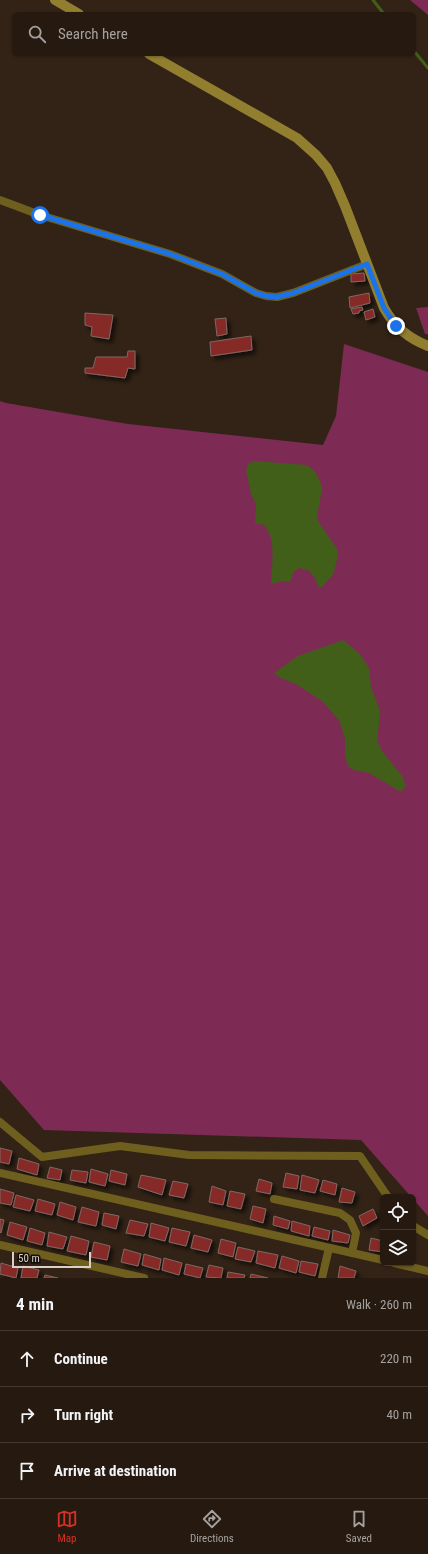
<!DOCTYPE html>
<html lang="en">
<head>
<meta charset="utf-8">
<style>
	body { margin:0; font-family:"Roboto Condensed",sans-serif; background:#32271e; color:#f1f3f6 }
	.controls { position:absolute; right:12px; bottom:12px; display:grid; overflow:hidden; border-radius:6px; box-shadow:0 1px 3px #0004 }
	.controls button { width:36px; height:36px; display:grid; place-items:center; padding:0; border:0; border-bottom:1px solid #423830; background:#261a10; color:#f1f3f6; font:20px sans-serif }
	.scale { position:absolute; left:12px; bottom:10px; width:79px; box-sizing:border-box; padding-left:4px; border:2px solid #dad0c8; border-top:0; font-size:11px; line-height:14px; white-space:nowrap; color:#dad0c8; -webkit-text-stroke:3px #140e08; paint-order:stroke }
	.stop { position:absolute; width:12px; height:12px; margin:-9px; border:3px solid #1a73e8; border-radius:50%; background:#fff }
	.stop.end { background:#1a73e8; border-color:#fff; box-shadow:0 1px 4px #0008 }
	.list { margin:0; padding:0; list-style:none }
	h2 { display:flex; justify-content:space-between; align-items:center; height:52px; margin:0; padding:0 16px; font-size:17px }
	h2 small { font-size:13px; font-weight:400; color:#a4a19f }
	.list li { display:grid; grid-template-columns:26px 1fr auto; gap:12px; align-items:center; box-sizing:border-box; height:56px; padding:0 16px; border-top:1px solid #423830 }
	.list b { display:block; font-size:15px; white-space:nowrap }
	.list em { font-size:13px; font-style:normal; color:#a4a19f }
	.icon { flex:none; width:22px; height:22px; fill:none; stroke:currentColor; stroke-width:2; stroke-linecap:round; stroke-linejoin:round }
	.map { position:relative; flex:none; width:428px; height:1278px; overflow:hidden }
	.search { position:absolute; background:#261a10; box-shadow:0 1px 3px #0004; left:12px; right:12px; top:12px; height:44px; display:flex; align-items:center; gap:10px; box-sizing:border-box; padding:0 14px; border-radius:6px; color:#a4a19f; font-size:15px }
	.sheet { height:220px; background:#261a10 }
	nav { display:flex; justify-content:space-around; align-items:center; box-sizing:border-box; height:56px; border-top:1px solid #423830; background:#261a10; font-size:11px; color:#a4a19f }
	nav a { display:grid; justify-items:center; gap:2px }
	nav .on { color:#d93025 }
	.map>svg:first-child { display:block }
	.green { fill:#7d2b55 }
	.water { fill:#425f1a }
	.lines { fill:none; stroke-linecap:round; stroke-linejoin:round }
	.stream { stroke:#425f1a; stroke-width:3 }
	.building { fill:#852a26; stroke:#806764; filter:url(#shadow) }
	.street { stroke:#6e5f1f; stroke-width:8 }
	.secondary { stroke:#927e2f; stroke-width:10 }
	.route { stroke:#1a73e8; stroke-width:5 }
</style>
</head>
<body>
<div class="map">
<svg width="428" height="1278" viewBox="0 0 428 1278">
	<defs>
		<filter id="shadow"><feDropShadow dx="3.5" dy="3.5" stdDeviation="2" flood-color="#0009"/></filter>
	</defs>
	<rect width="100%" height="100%" fill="#322316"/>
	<g class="green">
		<polygon points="410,0 428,0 428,15"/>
		<polygon points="428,307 428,334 425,334 416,308"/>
		<polygon points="344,344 428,372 428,1216 361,1140 44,1130 0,1080 0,401 6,403 128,424 323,445 336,416"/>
	</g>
	<g class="water">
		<path d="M 254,461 L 307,465 L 315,472 L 320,481 L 322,489 L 317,516 L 318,521 L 337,549 L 338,556 L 333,575 L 326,582 L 323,586 L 319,588 L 315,578 L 308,570 L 299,568 L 293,572 L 291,581 L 289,582 L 280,581 L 273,584 L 271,581 C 272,565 277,534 262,524 L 256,524 L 255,522 L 256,504 L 251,494 L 246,470 L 248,464 Z"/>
		<polygon points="343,640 359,653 369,668 371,687 379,708 380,716 377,741 382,751 402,776 406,786 401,792 369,773 354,770 348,766 345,756 345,739 339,720 322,701 296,684 281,678 274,673 298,656"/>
	</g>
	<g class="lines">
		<g class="stream">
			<polyline points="373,0 384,14"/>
			<polyline points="414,51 428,68"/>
		</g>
	</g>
	<g class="building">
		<polygon points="364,273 365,281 351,282 351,274"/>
		<polygon points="369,293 370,303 350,308 349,297"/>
		<polygon points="362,307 363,310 359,311 359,313 353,314 351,309"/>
		<polygon points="373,309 375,317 366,320 364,312"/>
		<polygon points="85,313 113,315 109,339 91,336 92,327 85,325"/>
		<polygon points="226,318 227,334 217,336 215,319"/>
		<polygon points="251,336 252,350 211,356 210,342"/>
		<polygon points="128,351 135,351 135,369 128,368 125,378 85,373 85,368 93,368 96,357 127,357"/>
		<polygon points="0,1148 12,1151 9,1164 0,1162"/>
		<polygon points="19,1158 39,1164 37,1175 17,1169"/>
		<polygon points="50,1167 62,1170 60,1180 47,1178"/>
		<polygon points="91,1169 108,1174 105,1186 89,1182"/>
		<polygon points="72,1170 88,1172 86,1183 70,1180"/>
		<polygon points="111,1170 127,1174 125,1185 109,1181"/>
		<polygon points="286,1173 299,1176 297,1189 283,1187"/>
		<polygon points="141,1175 166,1180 162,1195 138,1187"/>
		<polygon points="302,1175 319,1180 315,1193 300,1190"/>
		<polygon points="259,1179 272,1183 270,1194 256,1191"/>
		<polygon points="323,1180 337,1184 335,1195 320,1191"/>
		<polygon points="173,1181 188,1184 184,1198 169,1195"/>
		<polygon points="212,1186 226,1191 223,1205 209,1202"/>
		<polygon points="342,1188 355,1192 352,1203 339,1202"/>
		<polygon points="0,1189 14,1193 11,1205 0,1203"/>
		<polygon points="230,1191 245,1194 241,1209 227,1206"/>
		<polygon points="16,1195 34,1200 30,1211 13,1207"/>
		<polygon points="38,1199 55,1204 52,1215 35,1211"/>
		<polygon points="60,1202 76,1207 73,1220 57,1215"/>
		<polygon points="253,1206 266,1209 263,1223 250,1219"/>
		<polygon points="82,1207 99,1212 96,1226 78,1222"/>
		<polygon points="373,1209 377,1218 363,1226 359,1216"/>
		<polygon points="104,1213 119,1216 116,1229 102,1225"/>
		<polygon points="274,1216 290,1221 288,1229 273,1225"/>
		<polygon points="0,1219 4,1220 1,1233 0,1232"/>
		<polygon points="130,1220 148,1224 144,1236 126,1233"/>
		<polygon points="292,1221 310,1226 309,1236 291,1231"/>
		<polygon points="10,1222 27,1227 23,1240 7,1235"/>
		<polygon points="151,1223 169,1228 165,1241 149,1237"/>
		<polygon points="314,1227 330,1231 328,1240 312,1236"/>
		<polygon points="30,1228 45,1233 42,1245 27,1241"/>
		<polygon points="172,1228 190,1232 186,1246 169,1242"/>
		<polygon points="333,1230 350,1235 348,1243 332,1241"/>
		<polygon points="49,1232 67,1237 63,1249 47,1246"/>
		<polygon points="194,1235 212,1240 208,1252 191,1248"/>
		<polygon points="71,1236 89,1241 86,1255 67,1251"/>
		<polygon points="371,1238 383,1241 383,1252 369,1250"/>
		<polygon points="221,1239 236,1243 233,1257 218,1253"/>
		<polygon points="94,1242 110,1246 107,1260 91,1257"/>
		<polygon points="238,1247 255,1251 251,1262 235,1259"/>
		<polygon points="124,1249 141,1254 138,1266 121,1262"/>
		<polygon points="258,1251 278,1255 275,1268 256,1263"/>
		<polygon points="144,1254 161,1259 159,1270 142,1265"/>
		<polygon points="282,1256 299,1261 296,1273 279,1268"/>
		<polygon points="164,1258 182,1263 179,1275 162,1270"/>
		<polygon points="301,1261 318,1264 315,1276 299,1272"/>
		<polygon points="1,1263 18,1268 16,1278 0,1274"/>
		<polygon points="186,1264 203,1268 200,1278 184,1274"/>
		<polygon points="209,1265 223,1268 221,1278 206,1277"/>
		<polygon points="23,1266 39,1270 37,1278 21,1278"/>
		<polygon points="340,1266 356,1271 354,1278 338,1278"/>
		<polygon points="228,1272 245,1275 244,1278 227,1278"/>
		<polygon points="251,1274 268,1278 250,1278"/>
		<polygon points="45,1275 58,1278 44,1278"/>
	</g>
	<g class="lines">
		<g class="street">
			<polyline points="0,200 40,215 170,254 222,274 256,293 266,296 277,297 293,293 367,264"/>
			<polyline points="0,1122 42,1157 120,1146 189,1155 360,1156 388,1197"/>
			<polyline points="0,1173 383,1260"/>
			<polyline points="274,1199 340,1213 350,1220 356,1233 352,1253"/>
			<polyline points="413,1226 428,1235"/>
			<polyline points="0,1245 144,1278"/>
			<polyline points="394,1263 428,1271"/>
			<polyline points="322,1278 329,1248"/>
		</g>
		<g class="secondary">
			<polyline points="55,0 79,14"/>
			<path d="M 149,54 L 297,138 L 316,155 L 327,168 L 335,183 L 345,206 L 384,308 C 395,327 408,338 428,346"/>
		</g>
	</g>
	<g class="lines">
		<polyline class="route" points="40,215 170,254 222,274 256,293 266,296 277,297 293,293 367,264 384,308 396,326"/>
	</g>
</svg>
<div class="controls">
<button><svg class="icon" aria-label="locate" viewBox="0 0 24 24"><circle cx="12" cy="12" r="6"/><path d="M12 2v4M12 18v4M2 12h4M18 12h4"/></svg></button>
<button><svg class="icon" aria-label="layers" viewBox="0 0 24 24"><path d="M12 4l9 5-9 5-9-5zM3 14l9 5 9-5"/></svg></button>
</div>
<div class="scale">50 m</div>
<div class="stop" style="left:40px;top:215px"></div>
<div class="stop end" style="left:396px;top:326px"></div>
<div class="search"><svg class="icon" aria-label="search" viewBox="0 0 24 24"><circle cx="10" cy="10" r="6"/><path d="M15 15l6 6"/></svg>Search here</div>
</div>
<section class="sheet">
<h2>4 min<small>Walk · 260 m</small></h2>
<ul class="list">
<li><svg class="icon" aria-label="ahead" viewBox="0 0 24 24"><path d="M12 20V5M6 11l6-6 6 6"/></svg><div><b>Continue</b></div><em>220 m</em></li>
<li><svg class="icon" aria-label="right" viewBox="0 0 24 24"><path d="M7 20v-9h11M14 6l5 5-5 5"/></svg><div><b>Turn right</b></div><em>40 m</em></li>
<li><svg class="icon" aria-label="arrive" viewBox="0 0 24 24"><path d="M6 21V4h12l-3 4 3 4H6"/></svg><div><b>Arrive at destination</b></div></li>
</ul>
</section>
<nav>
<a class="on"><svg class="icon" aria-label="map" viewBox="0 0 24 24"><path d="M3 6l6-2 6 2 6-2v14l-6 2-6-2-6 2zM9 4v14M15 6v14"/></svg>Map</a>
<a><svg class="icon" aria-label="directions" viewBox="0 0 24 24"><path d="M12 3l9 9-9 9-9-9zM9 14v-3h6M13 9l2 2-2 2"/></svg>Directions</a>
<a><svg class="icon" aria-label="saved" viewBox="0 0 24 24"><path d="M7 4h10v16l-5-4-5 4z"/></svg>Saved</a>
</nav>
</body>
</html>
